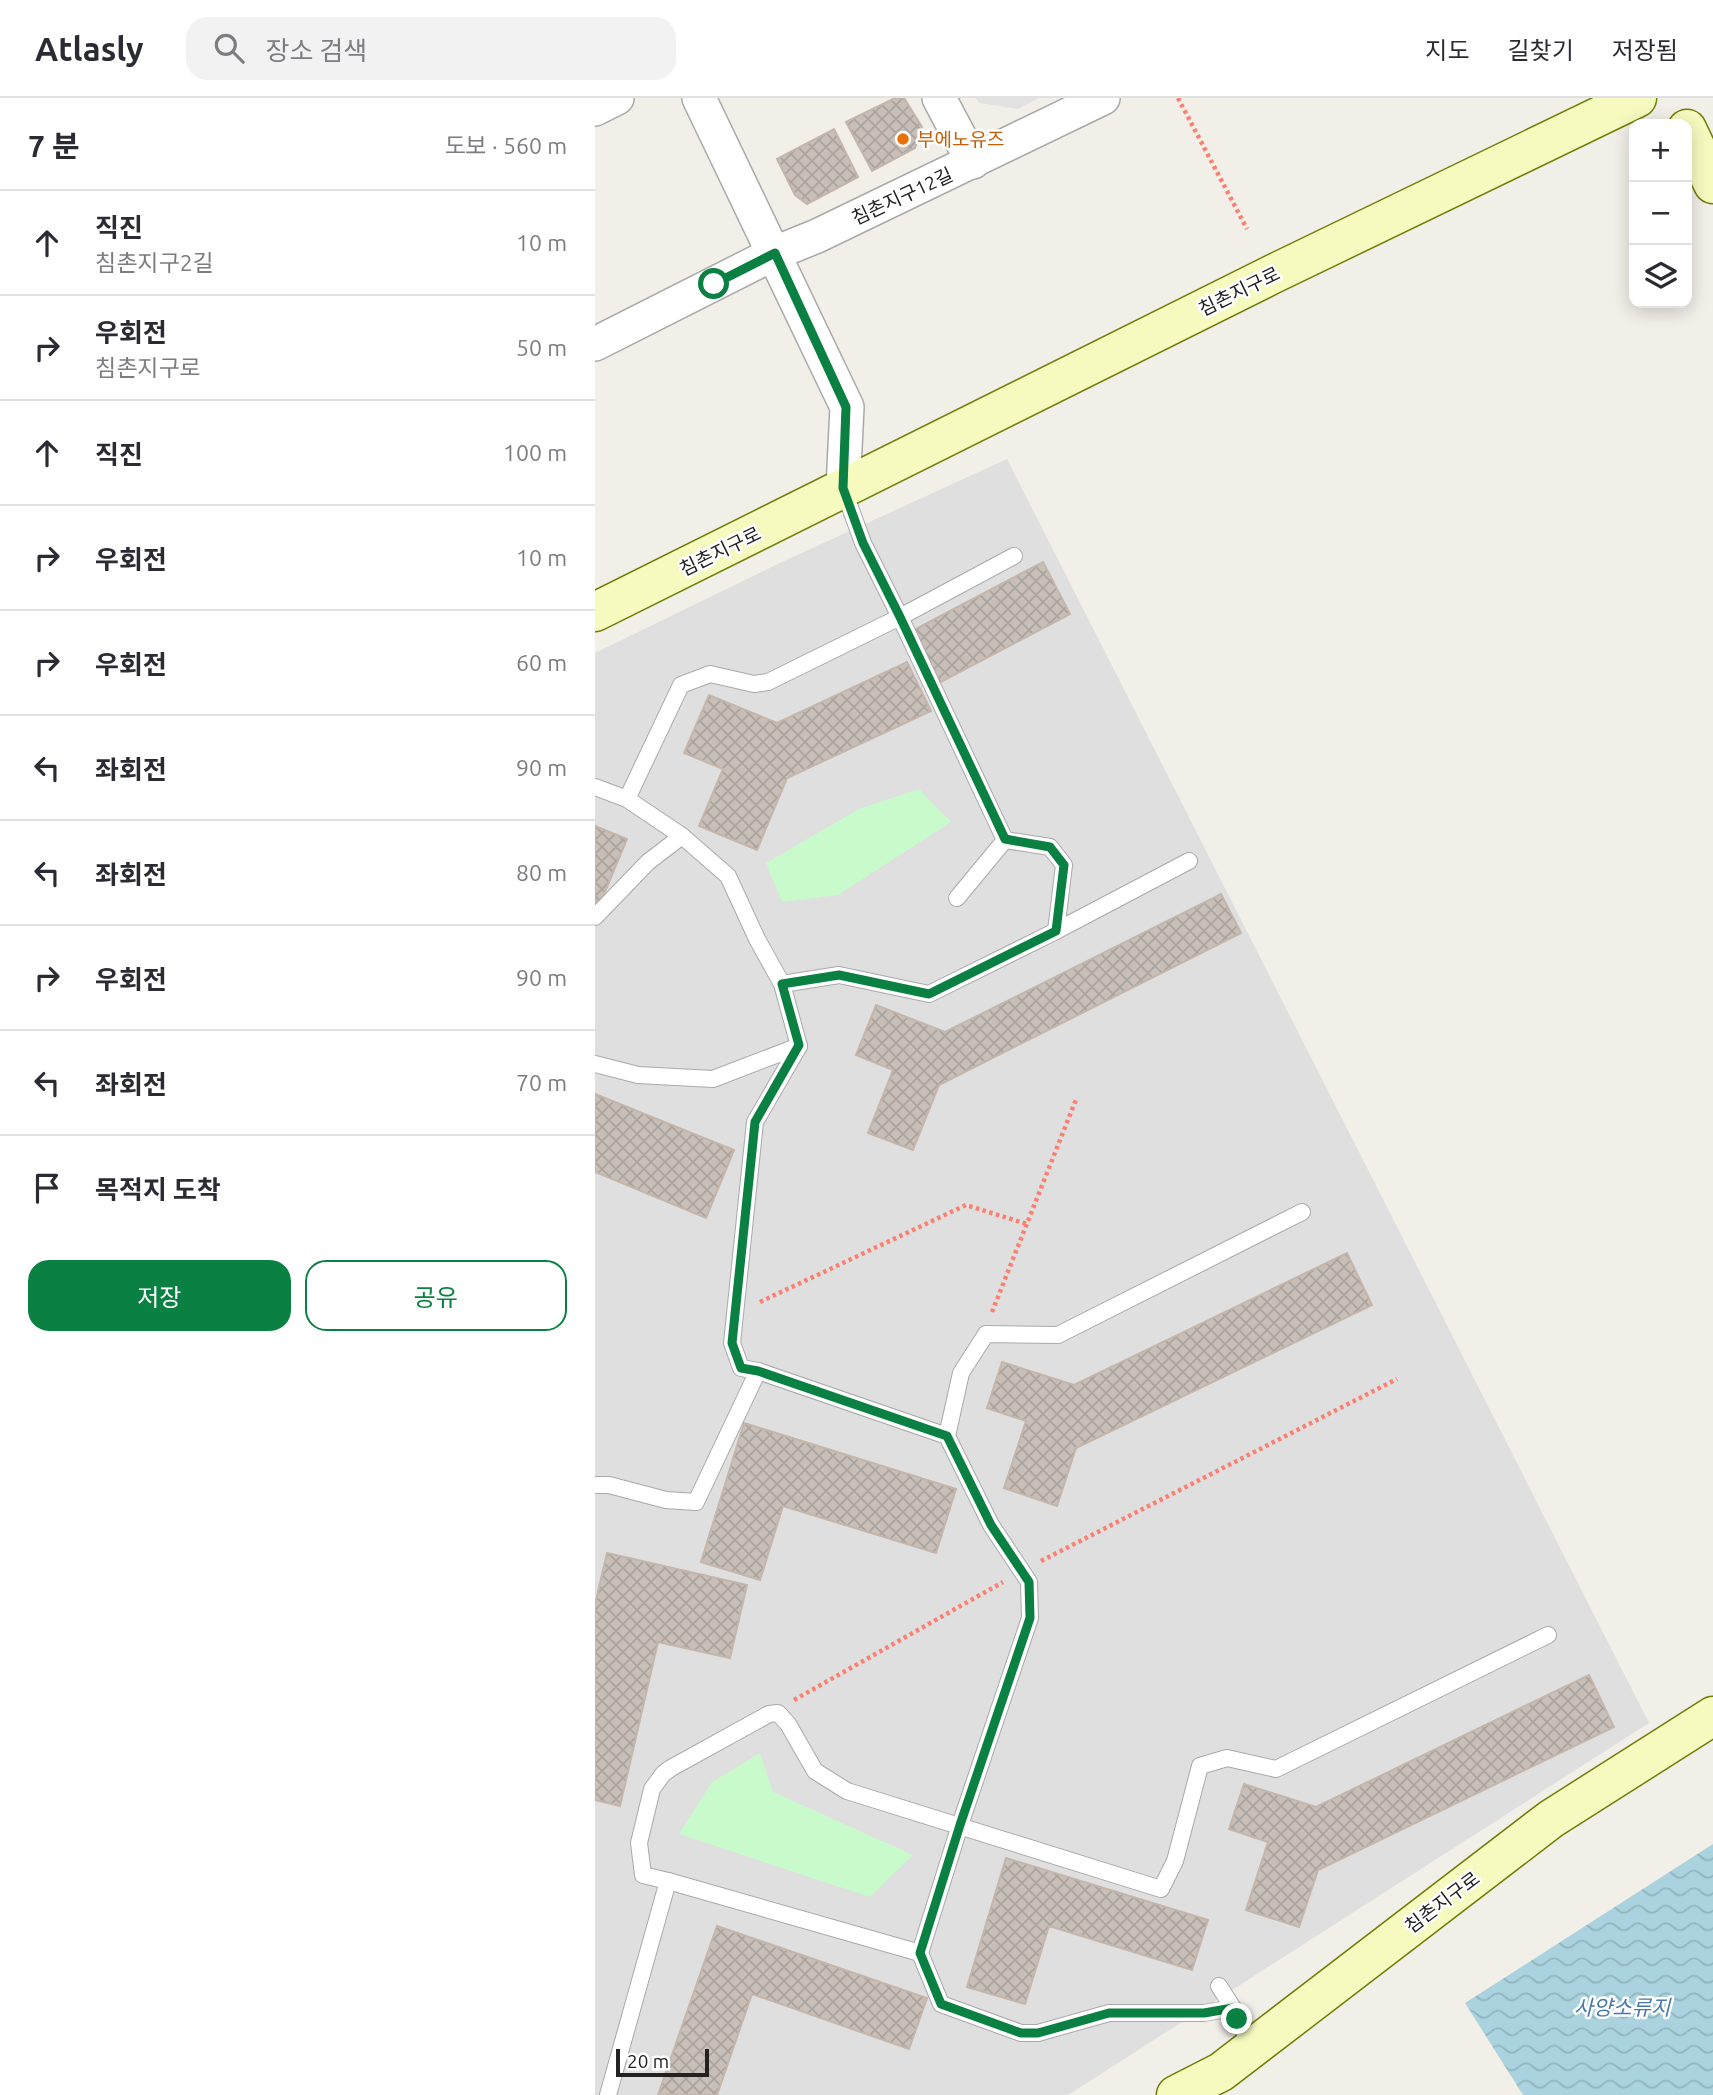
<!DOCTYPE html>
<html lang="ko">
<head>
<meta charset="utf-8">
<style>
	body { margin:0; font-family:Ubuntu,"Noto Sans KR",sans-serif; background:#f2f2f3; color:#2b2b33 }
	.controls { position:absolute; right:21px; top:21px; display:grid; overflow:hidden; border-radius:14px; box-shadow:0 4px 18px #0003 }
	.controls button { width:63px; height:63px; display:grid; place-items:center; padding:0; border:0; border-bottom:2px solid #e1e1e2; background:#fff; color:#2b2b33; font:35px sans-serif }
	.scale { position:absolute; left:21px; bottom:18px; width:93px; box-sizing:border-box; padding-left:7px; border:4px solid #222; border-top:0; font-size:19px; line-height:24px; white-space:nowrap; color:#222; -webkit-text-stroke:5px #fff; paint-order:stroke }
	.stop { position:absolute; width:21px; height:21px; margin:-16px; border:5px solid #0b8043; border-radius:50%; background:#fff }
	.stop.end { background:#0b8043; border-color:#fff; box-shadow:0 2px 7px #0008 }
	.list { margin:0; padding:0; list-style:none }
	h2 { display:flex; justify-content:space-between; align-items:center; height:91px; margin:0; padding:0 28px; font-size:30px }
	h2 small { font-size:23px; font-weight:400; color:#7c7c81 }
	.list li { display:grid; grid-template-columns:46px 1fr auto; gap:21px; align-items:center; box-sizing:border-box; height:105px; padding:0 28px; border-top:2px solid #e1e1e2 }
	.list b { display:block; font-size:26px; white-space:nowrap }
	.list p { margin:0; font-size:23px; white-space:nowrap; color:#7c7c81 }
	.list em { font-size:23px; font-style:normal; color:#7c7c81 }
	.actions { display:flex; gap:14px; padding:21px 28px }
	.actions a { flex:1; padding:16px 0; border:2px solid #0b8043; border-radius:21px; text-align:center; font-size:24px; color:#0b8043 }
	.actions .main { background:#0b8043; color:#fff }
	.icon { flex:none; width:38px; height:38px; fill:none; stroke:currentColor; stroke-width:2; stroke-linecap:round; stroke-linejoin:round }
	.map { position:relative; flex:none; width:1118px; height:1997px; overflow:hidden }
	header { display:flex; align-items:center; gap:42px; box-sizing:border-box; height:98px; padding:0 35px; background:#fff; border-bottom:2px solid #e1e1e2 }
	header strong { font-size:33px }
	nav { display:flex; gap:38px; margin-inline-start:auto; font-size:24px }
	.search { width:490px; height:63px; background:#f2f2f3; display:flex; align-items:center; gap:18px; box-sizing:border-box; padding:0 24px; border-radius:21px; color:#7c7c81; font-size:26px }
	main { display:flex }
	aside { flex:1; background:#fff }
	.map>svg:first-child { display:block }
	.residential { fill:#e0dfdf }
	.park { fill:#c8facc }
	.parking { fill:#e2e2e2 }
	.water { fill:url(#water-waves) }
	.building { fill:url(#building-cross-hatch); stroke:#c4b6ab; stroke-width:2 }
	.lines { fill:none; stroke-linecap:round; stroke-linejoin:round }
	.lane-casing { stroke:#a9a9a9; stroke-width:18 }
	.street-casing { stroke:#a9a9a9; stroke-width:36 }
	.secondary-casing { stroke:#707d05; stroke-width:41 }
	.path { stroke:#fa8072; stroke-width:4.5; stroke-dasharray:3.5 3.5; stroke-linecap:butt }
	.lane { stroke:#fff; stroke-width:16 }
	.street { stroke:#fff; stroke-width:33 }
	.secondary { stroke:#f7fabf; stroke-width:38 }
	.route { stroke:#0b8043; stroke-width:9 }
	.food-dot { fill:#e8710a; stroke:#fff; stroke-width:2.5 }
	.labels { text-anchor:middle; dominant-baseline:central; stroke-width:5; stroke-linejoin:round; paint-order:stroke }
	.food-label { font-size:19px; fill:#c56008; stroke:#fff; text-anchor:start }
	.street-label { font-size:19px; fill:#222; stroke:#fff }
	.water-label { font-size:21px; font-style:italic; fill:#4a7aab; stroke:#fff }
</style>
</head>
<body>
<header>
<strong>Atlasly</strong>
<div class="search"><svg class="icon" aria-label="search" viewBox="0 0 24 24"><circle cx="10" cy="10" r="6"/><path d="M15 15l6 6"/></svg>장소 검색</div>
<nav><a>지도</a><a>길찾기</a><a>저장됨</a></nav>
</header>
<main>
<aside>
<h2>7 분<small>도보 · 560 m</small></h2>
<ul class="list">
<li><svg class="icon" aria-label="ahead" viewBox="0 0 24 24"><path d="M12 20V5M6 11l6-6 6 6"/></svg><div><b>직진</b><p>침촌지구2길</p></div><em>10 m</em></li>
<li><svg class="icon" aria-label="right" viewBox="0 0 24 24"><path d="M7 20v-9h11M14 6l5 5-5 5"/></svg><div><b>우회전</b><p>침촌지구로</p></div><em>50 m</em></li>
<li><svg class="icon" aria-label="ahead" viewBox="0 0 24 24"><path d="M12 20V5M6 11l6-6 6 6"/></svg><div><b>직진</b></div><em>100 m</em></li>
<li><svg class="icon" aria-label="right" viewBox="0 0 24 24"><path d="M7 20v-9h11M14 6l5 5-5 5"/></svg><div><b>우회전</b></div><em>10 m</em></li>
<li><svg class="icon" aria-label="right" viewBox="0 0 24 24"><path d="M7 20v-9h11M14 6l5 5-5 5"/></svg><div><b>우회전</b></div><em>60 m</em></li>
<li><svg class="icon" aria-label="left" viewBox="0 0 24 24"><path d="M17 20v-9H6M10 6l-5 5 5 5"/></svg><div><b>좌회전</b></div><em>90 m</em></li>
<li><svg class="icon" aria-label="left" viewBox="0 0 24 24"><path d="M17 20v-9H6M10 6l-5 5 5 5"/></svg><div><b>좌회전</b></div><em>80 m</em></li>
<li><svg class="icon" aria-label="right" viewBox="0 0 24 24"><path d="M7 20v-9h11M14 6l5 5-5 5"/></svg><div><b>우회전</b></div><em>90 m</em></li>
<li><svg class="icon" aria-label="left" viewBox="0 0 24 24"><path d="M17 20v-9H6M10 6l-5 5 5 5"/></svg><div><b>좌회전</b></div><em>70 m</em></li>
<li><svg class="icon" aria-label="arrive" viewBox="0 0 24 24"><path d="M6 21V4h12l-3 4 3 4H6"/></svg><div><b>목적지 도착</b></div></li>
</ul>
<div class="actions"><a class="main">저장</a><a>공유</a></div>
</aside>
<div class="map">
<svg width="1118" height="1997" viewBox="0 0 1118 1997">
	<defs>
		<pattern id="water-waves" width="16" height="10" patternUnits="userSpaceOnUse" patternTransform="scale(1.75)"><rect width="16" height="10" fill="#aad3df"/><path d="M0 5q4-4 8 0t8 0" fill="none" stroke="#92b5bf"/></pattern>
		<pattern id="building-cross-hatch" width="8" height="8" patternUnits="userSpaceOnUse" patternTransform="scale(1.75)"><rect width="8" height="8" fill="#c7bfb8"/><path d="M0 0l8 8M0 8l8-8" fill="none" stroke="#aba49e"/></pattern>
	</defs>
	<rect width="100%" height="100%" fill="#f2efe9"/>
	<polygon class="residential" points="412,361 1054,1625 473,1997 0,1997 0,555 187,464"/>
	<g class="park">
		<polygon points="324,691 356,724 243,797 187,804 171,765 264,711"/>
		<polygon points="165,1655 178,1694 318,1757 275,1799 84,1736 117,1684"/>
	</g>
	<polygon class="parking" points="381,0 444,0 423,11 384,5"/>
	<polygon class="water" points="1118,1746 1118,1997 928,1997 870,1905"/>
	<g class="building">
		<polygon points="300,0 309,0 327,29 320,50 277,73 251,24"/>
		<polygon points="239,31 263,79 212,106 200,97 182,61"/>
		<polygon points="448,464 475,516 344,585 317,533"/>
		<polygon points="312,564 336,613 192,680 162,752 104,728 128,671 89,655 114,597 182,625"/>
		<polygon points="0,728 32,741 2,813 0,812"/>
		<polygon points="626,796 646,835 344,987 318,1052 273,1035 298,972 261,957 281,907 350,934"/>
		<polygon points="0,996 139,1052 111,1120 0,1074"/>
		<polygon points="752,1155 777,1207 481,1350 462,1408 409,1390 431,1323 392,1310 407,1264 479,1287"/>
		<polygon points="149,1325 361,1391 341,1455 188,1408 165,1482 106,1464"/>
		<polygon points="12,1455 152,1487 135,1560 63,1544 25,1708 0,1702 0,1506"/>
		<polygon points="994,1577 1019,1629 723,1772 704,1829 651,1812 673,1744 634,1731 649,1686 721,1709"/>
		<polygon points="411,1760 613,1822 597,1872 454,1828 430,1906 372,1889"/>
		<polygon points="122,1828 332,1900 314,1951 157,1896 122,1997 63,1997"/>
	</g>
	<g class="lines">
		<defs>
			<g id="lane">
				<polyline points="419,458 305,519 410,742 455,749 469,767 461,833"/>
				<polyline points="0,689 32,701 87,738 133,778 162,841 187,886 204,948 160,1024 137,1245 146,1270 163,1273 352,1338 396,1427 434,1484 435,1520 365,1727 325,1855 346,1906 426,1935 443,1935 514,1915 609,1915 638,1910"/>
				<polyline points="32,701 86,587 115,576 159,586 173,584 305,519 268,445 248,390"/>
				<polyline points="362,800 410,742"/>
				<polyline points="0,819 53,764 87,738"/>
				<polyline points="187,886 244,877 334,896 461,833 594,763"/>
				<polyline points="0,966 43,977 118,981 204,948"/>
				<polyline points="352,1338 366,1275 391,1236 463,1237 707,1114"/>
				<polyline points="0,1387 14,1387 71,1402 101,1404 163,1273"/>
				<polyline points="73,1783 325,1855"/>
				<polyline points="624,1888 638,1910 657,1951"/>
				<polyline points="13,1997 73,1783 48,1777 44,1745 57,1691 68,1676 76,1670 174,1616 183,1615 193,1626 220,1673 252,1693 566,1791 580,1763 605,1668 632,1660 681,1671 953,1537"/>
			</g>
			<g id="street">
				<polyline points="104,0 252,309 248,390"/>
				<polyline points="344,0 378,64"/>
				<polyline points="0,11 22,0"/>
				<polyline points="0,246 180,155 222,138 508,0"/>
			</g>
			<g id="secondary">
				<polyline points="1092,31 1118,86"/>
				<polyline points="0,514 678,176 1042,0"/>
				<polyline points="581,1997 626,1974 956,1721 1118,1618"/>
			</g>
		</defs>
		<use href="#lane" class="lane-casing"/>
		<use href="#street" class="street-casing"/>
		<use href="#secondary" class="secondary-casing"/>
		<g class="path">
			<polyline points="583,0 652,131"/>
			<polyline points="165,1204 371,1107 432,1126"/>
			<polyline points="397,1214 482,999"/>
			<polyline points="446,1463 802,1281"/>
			<polyline points="199,1602 408,1484"/>
		</g>
		<use href="#lane" class="lane"/>
		<use href="#street" class="street"/>
		<use href="#secondary" class="secondary"/>
	</g>
	<g class="lines">
		<polyline class="route" points="119,186 180,155 251,309 248,390 268,445 305,519 410,741 455,749 469,767 461,833 334,896 244,877 187,886 204,947 160,1024 137,1245 146,1270 163,1273 352,1338 396,1427 434,1484 435,1520 365,1727 325,1855 346,1906 426,1935 443,1935 514,1915 609,1915 638,1910 642,1921"/>
	</g>
	<circle class="food-dot" cx="308" cy="41" r="7"/>
	<g class="labels">
		<g class="food-label">
			<text x="322" y="41">부에노유즈</text>
		</g>
		<g class="street-label">
			<text transform="translate(307 98) rotate(-25)">침촌지구12길</text>
			<text transform="translate(644 193) rotate(-26)">침촌지구로</text>
			<text transform="translate(125 453) rotate(-26)">침촌지구로</text>
			<text transform="translate(847 1804) rotate(-37)">침촌지구로</text>
		</g>
		<g class="water-label">
			<text x="1027" y="1909">사양소류지</text>
		</g>
	</g>
</svg>
<div class="controls">
<button>+</button>
<button>−</button>
<button><svg class="icon" aria-label="layers" viewBox="0 0 24 24"><path d="M12 4l9 5-9 5-9-5zM3 14l9 5 9-5"/></svg></button>
</div>
<div class="scale">20 m</div>
<div class="stop" style="left:119px;top:186px"></div>
<div class="stop end" style="left:642px;top:1921px"></div>
</div>
</main>
</body>
</html>
